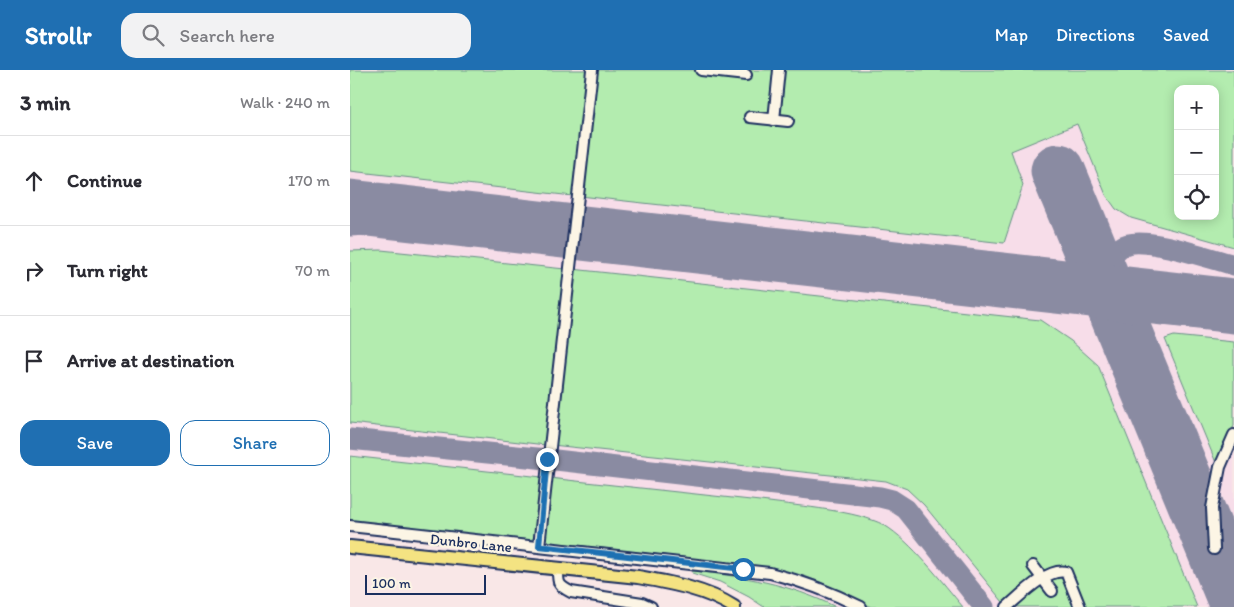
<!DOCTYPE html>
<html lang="en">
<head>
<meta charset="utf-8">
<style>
	body { margin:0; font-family:Itim,sans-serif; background:#f2f2f3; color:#2b2b33 }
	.controls { position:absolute; right:15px; top:15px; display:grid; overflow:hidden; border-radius:10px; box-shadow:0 2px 12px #0003 }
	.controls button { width:45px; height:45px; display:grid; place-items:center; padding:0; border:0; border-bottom:1px solid #e1e1e2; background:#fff; color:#2b2b33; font:25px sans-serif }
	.scale { position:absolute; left:15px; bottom:12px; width:121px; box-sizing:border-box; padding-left:5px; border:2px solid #1b2f5e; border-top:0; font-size:14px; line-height:18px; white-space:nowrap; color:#1b2f5e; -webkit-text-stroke:4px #fcf5e5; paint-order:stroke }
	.stop { position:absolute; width:15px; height:15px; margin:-11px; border:4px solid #1f6fb2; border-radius:50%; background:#fff }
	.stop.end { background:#1f6fb2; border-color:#fff; box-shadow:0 1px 5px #0008 }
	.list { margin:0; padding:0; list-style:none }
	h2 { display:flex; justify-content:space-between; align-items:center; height:65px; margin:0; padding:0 20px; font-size:21px }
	h2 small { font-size:16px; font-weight:400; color:#7c7c81 }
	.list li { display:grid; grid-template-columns:32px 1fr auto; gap:15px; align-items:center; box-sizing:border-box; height:90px; padding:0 20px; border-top:1px solid #e1e1e2 }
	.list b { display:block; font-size:19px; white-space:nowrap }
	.list em { font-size:16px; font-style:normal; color:#7c7c81 }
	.actions { display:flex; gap:10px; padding:15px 20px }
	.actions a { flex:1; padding:11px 0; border:1px solid #1f6fb2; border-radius:15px; text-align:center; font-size:18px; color:#1f6fb2 }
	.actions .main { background:#1f6fb2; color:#fff }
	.icon { flex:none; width:28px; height:28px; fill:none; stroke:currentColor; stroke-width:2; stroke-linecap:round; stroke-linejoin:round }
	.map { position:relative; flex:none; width:884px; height:537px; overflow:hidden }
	header { display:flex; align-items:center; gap:30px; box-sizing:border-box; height:70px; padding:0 25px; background:#1f6fb2; color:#fff }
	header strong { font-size:24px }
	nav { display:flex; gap:28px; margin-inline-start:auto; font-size:18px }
	.search { width:350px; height:45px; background:#f2f2f3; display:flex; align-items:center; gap:12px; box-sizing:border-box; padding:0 18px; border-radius:15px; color:#7c7c81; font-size:19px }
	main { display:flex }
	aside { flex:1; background:#fff }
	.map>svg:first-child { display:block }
	.built { fill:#f7dde9; fill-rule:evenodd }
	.green { fill:#b3ecaf; stroke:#678e86; fill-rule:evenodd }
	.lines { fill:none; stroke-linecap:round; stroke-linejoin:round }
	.taxiway { stroke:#8a8ba2; stroke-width:21 }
	.runway { stroke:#8a8ba2; stroke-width:55 }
	.minor-casing { stroke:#1b2f5e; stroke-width:14 }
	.major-casing { stroke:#1b2f5e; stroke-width:16 }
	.minor { stroke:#fcf5e5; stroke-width:10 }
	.major { stroke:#f4e382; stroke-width:12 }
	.route { stroke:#1f6fb2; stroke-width:6 }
	.labels { text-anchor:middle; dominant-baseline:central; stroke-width:5; stroke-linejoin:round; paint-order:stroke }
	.street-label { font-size:15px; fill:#1b2f5e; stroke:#fcf5e5 }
</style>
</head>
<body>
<header>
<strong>Strollr</strong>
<div class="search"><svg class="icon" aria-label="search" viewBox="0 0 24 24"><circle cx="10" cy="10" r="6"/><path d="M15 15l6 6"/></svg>Search here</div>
<nav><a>Map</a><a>Directions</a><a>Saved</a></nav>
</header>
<main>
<aside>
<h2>3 min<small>Walk · 240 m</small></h2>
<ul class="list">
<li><svg class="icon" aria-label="ahead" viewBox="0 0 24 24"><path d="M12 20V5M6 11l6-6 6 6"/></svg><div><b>Continue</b></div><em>170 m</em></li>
<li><svg class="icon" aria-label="right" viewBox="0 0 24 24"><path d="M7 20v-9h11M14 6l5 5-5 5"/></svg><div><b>Turn right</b></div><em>70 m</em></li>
<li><svg class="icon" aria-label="arrive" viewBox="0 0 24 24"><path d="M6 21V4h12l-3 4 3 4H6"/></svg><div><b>Arrive at destination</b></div></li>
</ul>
<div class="actions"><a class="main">Save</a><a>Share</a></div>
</aside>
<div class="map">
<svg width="884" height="537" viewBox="0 0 884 537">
	<rect width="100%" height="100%" fill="#f9e7e7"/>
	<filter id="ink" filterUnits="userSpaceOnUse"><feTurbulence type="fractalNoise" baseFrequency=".02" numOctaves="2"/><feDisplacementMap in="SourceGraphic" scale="10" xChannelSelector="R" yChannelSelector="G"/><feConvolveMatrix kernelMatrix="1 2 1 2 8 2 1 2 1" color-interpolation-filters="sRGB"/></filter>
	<g filter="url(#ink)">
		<path class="built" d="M 0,0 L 884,0 L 884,537 L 486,537 L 453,522 L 418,512 L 392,506 L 0,462 ZM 828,19 L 865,19 L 865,146 L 828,146 Z"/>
		<g class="green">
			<polygon points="0,0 238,0 223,126 0,101"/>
			<path d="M 246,0 L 427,0 L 429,46 L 432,0 L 882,0 L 884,2 L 884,177 L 781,148 L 766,139 L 756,125 L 727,54 L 661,81 L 673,115 L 654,173 L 230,126 ZM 828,19 L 865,19 L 865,146 L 828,146 Z"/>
			<polygon points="31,180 215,199 196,375 0,353 0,181"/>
			<polygon points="222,199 690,250 721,271 748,295 847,537 657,537 574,435 557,419 536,411 202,375"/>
			<polygon points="824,266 884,272 884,356 877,369 867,395 815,269"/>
			<polygon points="0,386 192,407 184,466 183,469 178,470 0,451"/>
			<path d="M 199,408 C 272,416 346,424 419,432 C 449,436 508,441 534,455 C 561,471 593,513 613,537 L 521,537 L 475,514 L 457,507 L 416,497 L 200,472 L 194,466 Z"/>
			<path d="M 343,501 C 397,507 436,513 486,537 L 414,537 L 399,527 L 370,512 L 342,503 Z"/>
		</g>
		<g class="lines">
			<g class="taxiway">
				<polyline points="0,156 110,149"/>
				<path d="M 755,216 C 757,201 758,187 771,177 C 790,163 861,189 884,195"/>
				<polyline points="0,369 197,389 530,427 542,430 556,439 634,537"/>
				<polyline points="882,524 884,527"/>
			</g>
			<g class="runway">
				<polyline points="708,101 884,528"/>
				<polyline points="0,137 884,236"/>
			</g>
			<defs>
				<g id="minor">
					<polyline points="351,0 396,5"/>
					<polyline points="400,47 438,51"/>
					<polyline points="424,50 429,0"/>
					<path d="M 0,456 L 420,503 C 452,511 481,522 511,537"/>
					<polyline points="189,476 242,0"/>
					<polyline points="864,479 862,438 870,397 884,365"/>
					<polyline points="683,496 702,521"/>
					<path d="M 208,498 C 208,513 207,515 221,522 L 292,533 L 301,537"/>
					<path d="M 657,537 C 670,526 698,497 716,502 L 730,537"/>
				</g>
				<path id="major" d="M 0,477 L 288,507 C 321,513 356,519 384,537"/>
			</defs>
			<use href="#minor" class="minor-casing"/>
			<use href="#major" class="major-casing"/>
			<use href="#minor" class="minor"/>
			<use href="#major" class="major"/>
		</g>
	</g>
	<g class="lines" filter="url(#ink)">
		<polyline class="route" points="197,389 189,476 393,499"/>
	</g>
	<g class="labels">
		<g class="street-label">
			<text transform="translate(121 473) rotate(6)">Dunbro Lane</text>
		</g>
	</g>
</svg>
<div class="controls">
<button>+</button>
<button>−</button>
<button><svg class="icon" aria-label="locate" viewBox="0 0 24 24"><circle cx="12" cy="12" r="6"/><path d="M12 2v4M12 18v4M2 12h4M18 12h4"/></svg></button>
</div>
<div class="scale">100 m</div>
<div class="stop" style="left:393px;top:499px"></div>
<div class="stop end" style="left:197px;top:389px"></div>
</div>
</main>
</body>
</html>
